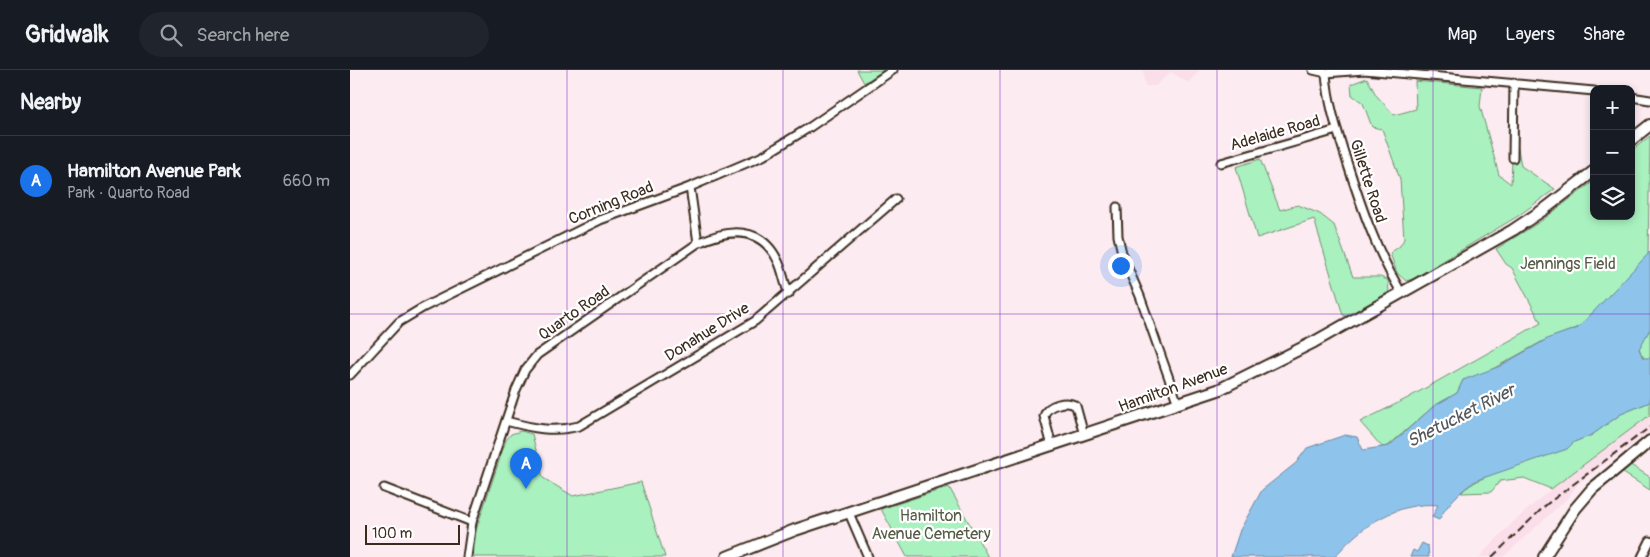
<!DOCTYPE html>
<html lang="en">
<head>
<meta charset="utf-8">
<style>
	body { margin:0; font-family:Pangolin,sans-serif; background:#20242c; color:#f1f3f6 }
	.controls { position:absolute; right:15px; top:15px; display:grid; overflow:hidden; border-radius:10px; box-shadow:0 2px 8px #0003 }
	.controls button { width:45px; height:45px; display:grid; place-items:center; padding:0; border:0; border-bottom:1px solid #363941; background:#171b24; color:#f1f3f6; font:25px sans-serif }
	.scale { position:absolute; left:15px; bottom:12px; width:95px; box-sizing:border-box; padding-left:5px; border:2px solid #3b2a1e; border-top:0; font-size:14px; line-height:18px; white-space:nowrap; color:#3b2a1e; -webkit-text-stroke:4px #fff; paint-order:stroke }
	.you { position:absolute; left:770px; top:195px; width:18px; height:18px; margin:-12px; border:4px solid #fff; border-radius:50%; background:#1a73e8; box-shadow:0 0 0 8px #1a73e833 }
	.badge { display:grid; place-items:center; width:32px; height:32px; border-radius:50%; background:#1a73e8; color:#fff; font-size:16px; font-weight:700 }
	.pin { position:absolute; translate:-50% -41px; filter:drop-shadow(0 1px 2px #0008) }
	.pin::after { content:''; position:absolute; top:26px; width:18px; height:15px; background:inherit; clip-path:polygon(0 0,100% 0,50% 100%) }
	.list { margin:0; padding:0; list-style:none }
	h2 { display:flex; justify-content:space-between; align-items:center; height:65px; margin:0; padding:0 20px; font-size:21px }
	h2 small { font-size:16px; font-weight:400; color:#9ea1a6 }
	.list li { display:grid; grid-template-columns:32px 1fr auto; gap:15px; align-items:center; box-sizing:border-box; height:90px; padding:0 20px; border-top:1px solid #363941 }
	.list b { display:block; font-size:19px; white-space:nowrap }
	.list p { margin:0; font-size:16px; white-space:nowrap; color:#9ea1a6 }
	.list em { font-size:16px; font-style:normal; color:#9ea1a6 }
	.icon { flex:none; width:28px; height:28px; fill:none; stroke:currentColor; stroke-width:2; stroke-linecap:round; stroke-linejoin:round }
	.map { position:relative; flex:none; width:1300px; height:487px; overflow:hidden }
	header { display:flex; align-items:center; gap:30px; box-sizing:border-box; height:70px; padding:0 25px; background:#171b24; border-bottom:1px solid #363941 }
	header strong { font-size:24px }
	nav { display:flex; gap:28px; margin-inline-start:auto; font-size:18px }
	.search { width:350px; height:45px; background:#20242c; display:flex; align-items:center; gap:12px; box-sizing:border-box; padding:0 18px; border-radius:28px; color:#9ea1a6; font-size:19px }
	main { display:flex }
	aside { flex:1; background:#171b24 }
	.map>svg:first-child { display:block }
	.built { fill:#fadee9 }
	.green { fill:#a9f2c0; stroke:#728e6f }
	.water { fill:#8ec4ec; stroke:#6d869a }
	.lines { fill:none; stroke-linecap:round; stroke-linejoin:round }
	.street-casing { stroke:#3b2a1e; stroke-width:11 }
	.secondary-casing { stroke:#3b2a1e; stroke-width:14 }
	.street { stroke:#fff; stroke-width:7 }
	.secondary { stroke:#fff; stroke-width:10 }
	.rail { stroke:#3b2a1e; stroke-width:2; stroke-dasharray:8 4; stroke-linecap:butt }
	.grid { fill:none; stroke:#7b2cbf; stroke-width:1; stroke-opacity:0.55 }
	.labels { text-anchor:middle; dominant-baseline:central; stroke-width:4.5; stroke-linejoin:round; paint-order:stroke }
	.street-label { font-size:16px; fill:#3b2a1e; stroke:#fff }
	.park-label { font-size:16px; fill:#565c46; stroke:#fff }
	.water-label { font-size:18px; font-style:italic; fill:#54585c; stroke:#fff }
</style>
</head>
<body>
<header>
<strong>Gridwalk</strong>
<div class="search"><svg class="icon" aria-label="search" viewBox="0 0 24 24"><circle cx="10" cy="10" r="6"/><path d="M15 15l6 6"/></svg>Search here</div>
<nav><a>Map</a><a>Layers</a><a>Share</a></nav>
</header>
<main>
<aside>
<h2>Nearby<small></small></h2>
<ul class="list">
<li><span class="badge">A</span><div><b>Hamilton Avenue Park</b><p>Park · Quarto Road</p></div><em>660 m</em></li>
</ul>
</aside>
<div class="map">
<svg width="1300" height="487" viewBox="0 0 1300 487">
	<rect width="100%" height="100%" fill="#fcecf2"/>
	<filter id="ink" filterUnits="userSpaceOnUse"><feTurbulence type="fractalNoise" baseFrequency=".02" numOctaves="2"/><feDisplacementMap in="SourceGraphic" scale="10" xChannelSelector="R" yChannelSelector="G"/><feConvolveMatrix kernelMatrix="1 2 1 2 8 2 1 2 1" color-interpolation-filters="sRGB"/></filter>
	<g filter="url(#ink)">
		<g class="built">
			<polygon points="793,0 850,0 838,13 821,2 805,16 795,16"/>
			<polygon points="1300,345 1300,361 1228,413 1219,427 1153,487 1129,487 1161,454 1201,419"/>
		</g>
		<g class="green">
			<polygon points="507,0 534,0 514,13"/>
			<polygon points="1017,8 1026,25 1044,45 1066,39 1065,11 1132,17 1130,36 1149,105 1161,114 1163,66 1166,67 1171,96 1205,119 1168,146 1063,209 1056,211 1047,203 1040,183 1050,176 1054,169 1050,109 1032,59 1022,57 1013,33 1002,25 1001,14"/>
			<polygon points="1300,66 1298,185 1229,257 1193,271 1130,306 1113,310 1107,323 1084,336 1038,376 1032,377 1010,352 1056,329 1191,253 1162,198 1156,194 1146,179 1191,151 1244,111 1244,146 1281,146 1281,81"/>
			<polygon points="910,89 930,140 948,135 970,144 984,155 1003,207 1030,207 1038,210 1039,222 997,246 993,245 964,149 907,168 886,97"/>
			<polygon points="1300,259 1300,288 1295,289 1291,284 1289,277"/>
			<path d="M 1300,332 L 1300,345 L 1201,419 L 1174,408 L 1150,411 L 1141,422 L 1111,423 C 1127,404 1191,387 1217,379 L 1224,372 L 1242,365 L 1271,344 Z"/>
			<polygon points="171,361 182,364 193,408 223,426 291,412 315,487 123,487 126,460 156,370 161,364"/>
			<polygon points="1279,394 1300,407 1300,420 1270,401"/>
			<polygon points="599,417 638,487 557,487 531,439"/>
		</g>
		<g class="water">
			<path d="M 1300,182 L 1300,259 L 1289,279 L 1293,288 L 1300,288 L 1300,332 L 1271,344 L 1242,365 L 1224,372 L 1217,379 L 1127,410 C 1112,419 1096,435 1089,450 L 1082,447 L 1088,435 C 1050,431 1010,455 985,487 L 881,487 L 890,460 L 912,420 L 946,393 L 957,378 L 995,365 L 1007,367 L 1013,380 L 1039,376 L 1084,336 L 1107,323 L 1113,310 L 1150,296 L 1199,268 L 1228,258 Z"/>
			<polygon points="1072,473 1078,476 1079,487 1060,487 1063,480 1067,482"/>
		</g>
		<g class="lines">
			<defs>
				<g id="street">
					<polyline points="963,0 976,3 1014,0 1244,21"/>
					<path d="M 976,3 C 978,34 988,63 997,92 C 1012,139 1026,180 1051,222"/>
					<polyline points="1281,27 1300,30"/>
					<polyline points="1163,88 1164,13"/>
					<polyline points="871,93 987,60"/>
					<polyline points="340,117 348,173"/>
					<polyline points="767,137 768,166 773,187 790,226 828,334"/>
					<polyline points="0,305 49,252 74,237 250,150 340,117 413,86 460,57 543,0"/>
					<path d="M 156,351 C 182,358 203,363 229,356 L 405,251 L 546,129"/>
					<path d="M 702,376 L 694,346 C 697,334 717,330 726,336 L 734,365"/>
					<polyline points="34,418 122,452"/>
					<polyline points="499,443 518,487"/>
					<path d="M 117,487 L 122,452 L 166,320 L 175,300 L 187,285 L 348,173 C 378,159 411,155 428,191 C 433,201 434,213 439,224"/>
					<polyline points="1292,487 1300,471"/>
				</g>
				<g id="secondary">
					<polyline points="1281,70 1300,55"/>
					<polyline points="377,487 445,460 868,320 964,272 1163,160 1196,138 1244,101"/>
					<polyline points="1194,487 1225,439 1242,419 1300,371"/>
				</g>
			</defs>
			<use href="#street" class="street-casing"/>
			<use href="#secondary" class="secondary-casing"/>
			<use href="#street" class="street"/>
			<use href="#secondary" class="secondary"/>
			<polyline class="rail" points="1142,487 1197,434 1300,357"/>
		</g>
	</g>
	<path class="grid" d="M 217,0 L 217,487M 433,0 L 433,487M 650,0 L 650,487M 867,0 L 867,487M 1083,0 L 1083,487M 0,244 L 1300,244"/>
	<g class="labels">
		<g class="street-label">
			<text transform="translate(925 63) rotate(-16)">Adelaide Road</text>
			<text transform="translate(1018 111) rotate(72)">Gillette Road</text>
			<text transform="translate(261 133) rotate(-22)">Corning Road</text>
			<text transform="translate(224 243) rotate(-35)">Quarto Road</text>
			<text transform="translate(357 262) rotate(-32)">Donahue Drive</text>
			<text transform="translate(823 318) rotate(-20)">Hamilton Avenue</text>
		</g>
		<g class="park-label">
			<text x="1218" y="194">Jennings Field</text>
			<text x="581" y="446">Hamilton<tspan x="581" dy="18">Avenue Cemetery</tspan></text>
		</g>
		<g class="water-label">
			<text transform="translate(1111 346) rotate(-27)">Shetucket River</text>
		</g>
	</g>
</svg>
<div class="controls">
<button>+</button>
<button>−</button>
<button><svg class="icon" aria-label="layers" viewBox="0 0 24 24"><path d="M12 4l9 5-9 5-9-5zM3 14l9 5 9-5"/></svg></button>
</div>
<div class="scale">100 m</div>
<div class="you"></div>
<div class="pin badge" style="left:176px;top:419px">A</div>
</div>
</main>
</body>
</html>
